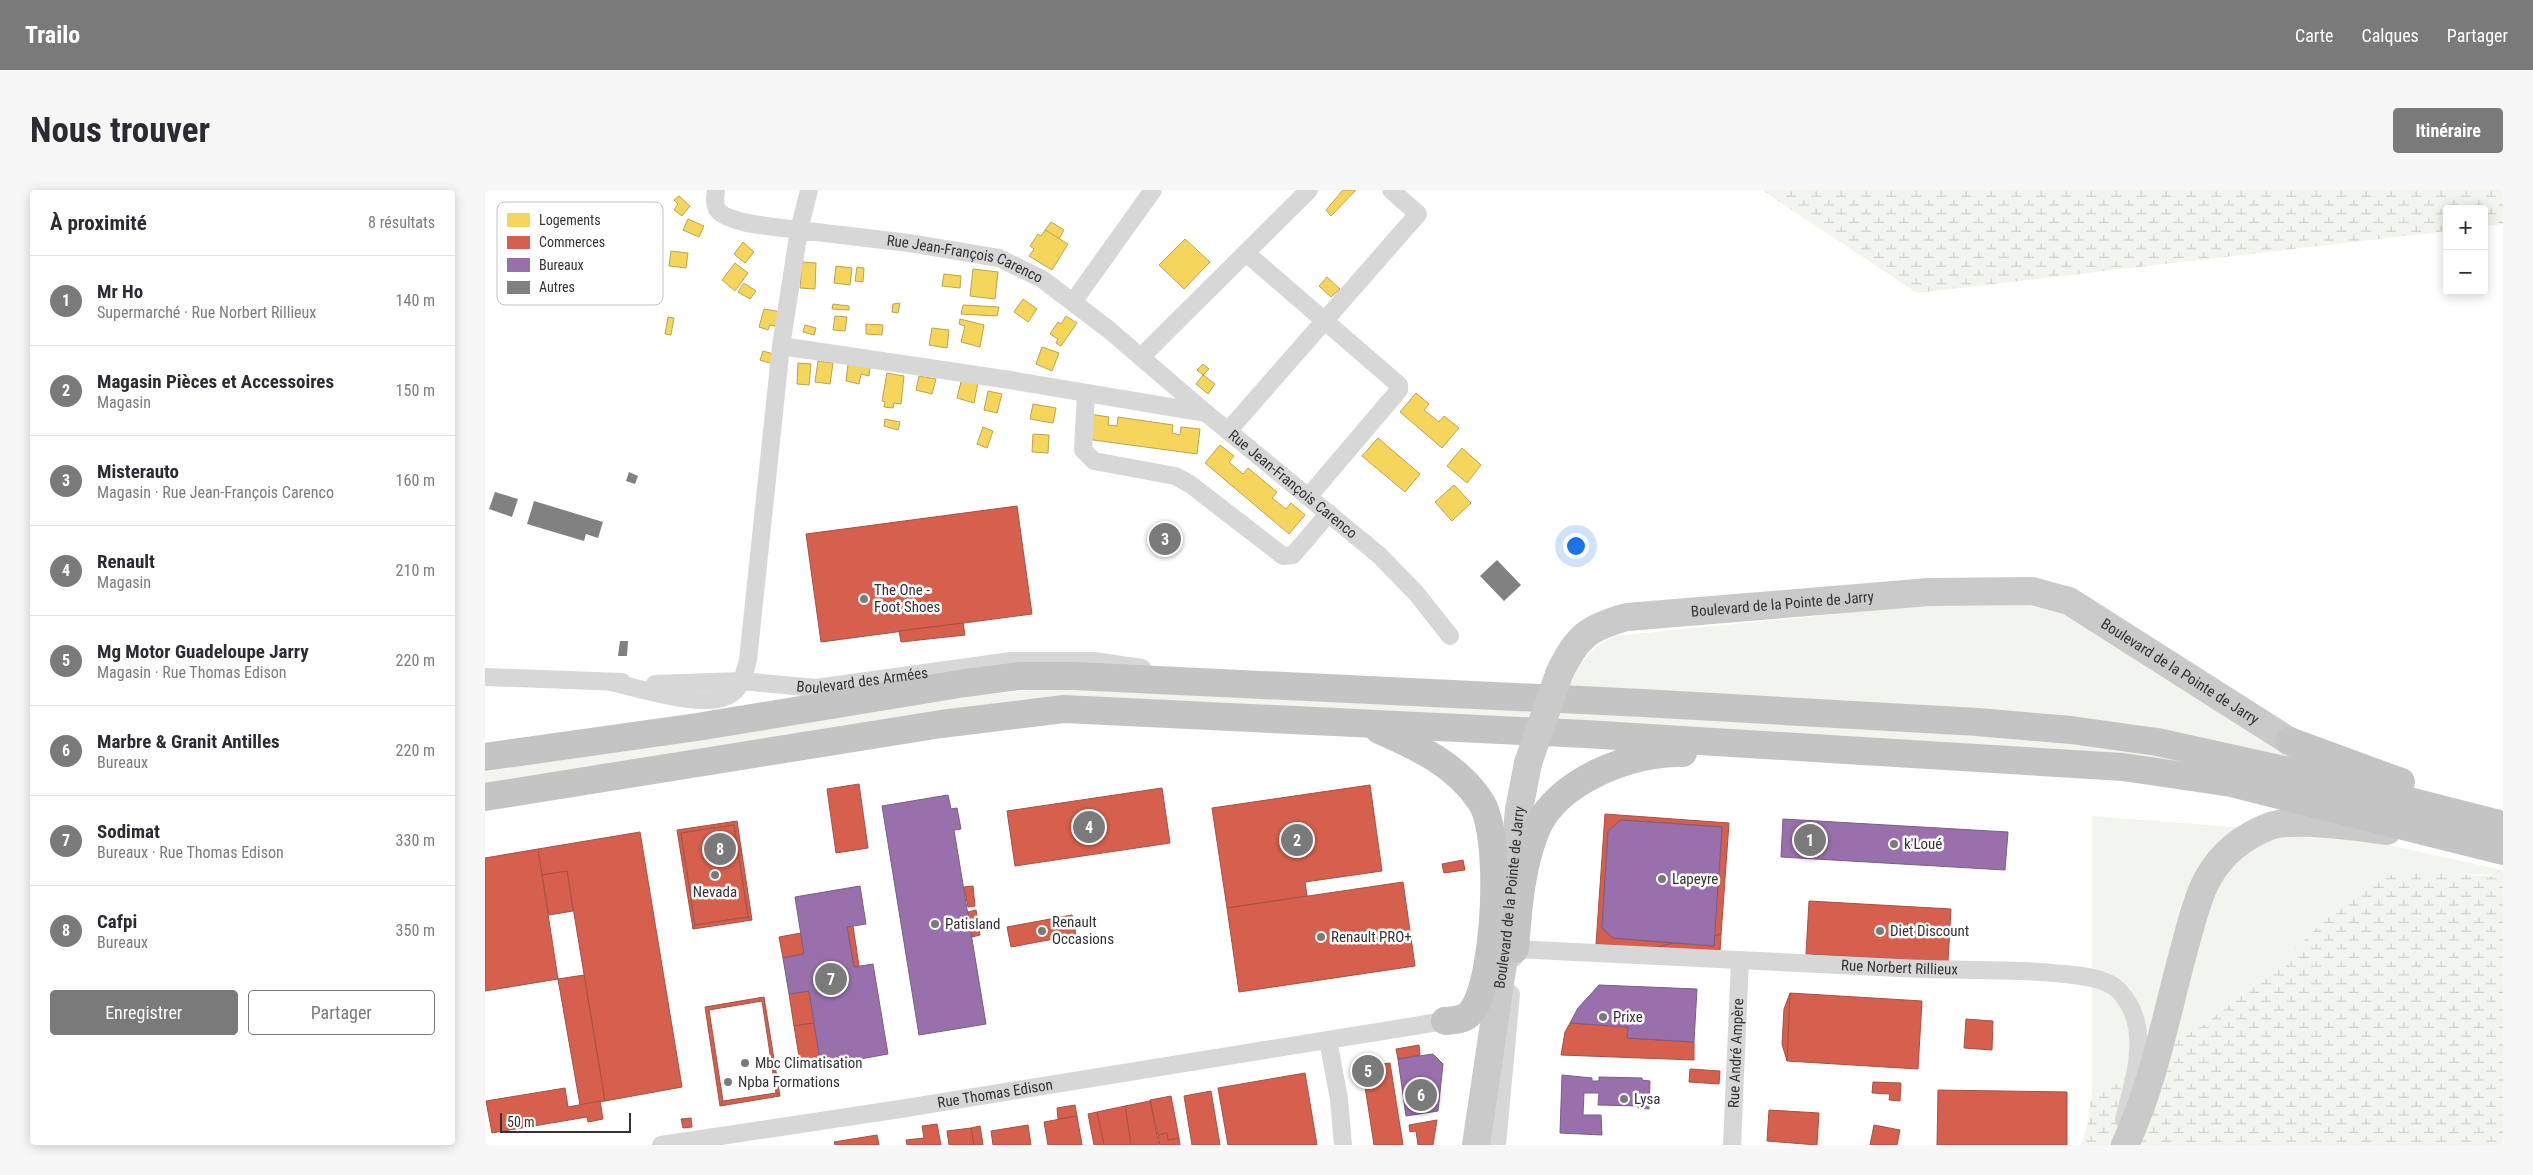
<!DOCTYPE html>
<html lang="fr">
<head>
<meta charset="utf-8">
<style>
	body { margin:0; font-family:"Roboto Condensed",sans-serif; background:#f7f7f7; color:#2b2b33 }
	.controls { position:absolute; right:15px; top:15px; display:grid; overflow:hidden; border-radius:5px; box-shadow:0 2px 12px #0003 }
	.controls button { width:45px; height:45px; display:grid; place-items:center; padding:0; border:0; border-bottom:1px solid #e1e1e2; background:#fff; color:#2b2b33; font:25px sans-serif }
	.scale { position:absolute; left:15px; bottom:12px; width:131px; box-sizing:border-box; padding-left:5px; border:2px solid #333; border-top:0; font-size:14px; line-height:18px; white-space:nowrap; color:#333; -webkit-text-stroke:4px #fff; paint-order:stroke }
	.you { position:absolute; left:1090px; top:355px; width:18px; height:18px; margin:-12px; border:4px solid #fff; border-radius:50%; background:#1a73e8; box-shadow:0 0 0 8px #1a73e833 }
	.badge { display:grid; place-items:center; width:32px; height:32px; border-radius:50%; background:#7a7a7a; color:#fff; font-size:16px; font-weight:700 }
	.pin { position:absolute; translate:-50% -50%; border:2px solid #fff; box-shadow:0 1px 5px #0006 }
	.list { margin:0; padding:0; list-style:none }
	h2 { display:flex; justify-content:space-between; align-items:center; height:65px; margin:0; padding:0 20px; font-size:21px }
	h2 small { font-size:16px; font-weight:400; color:#7c7c81 }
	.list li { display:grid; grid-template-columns:32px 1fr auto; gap:15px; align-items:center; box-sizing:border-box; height:90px; padding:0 20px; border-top:1px solid #e1e1e2 }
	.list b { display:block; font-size:19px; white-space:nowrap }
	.list p { margin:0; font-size:16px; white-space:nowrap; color:#7c7c81 }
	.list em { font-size:16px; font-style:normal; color:#7c7c81 }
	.actions { display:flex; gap:10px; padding:15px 20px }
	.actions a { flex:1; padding:11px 0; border:1px solid #7a7a7a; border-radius:5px; text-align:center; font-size:18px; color:#7a7a7a }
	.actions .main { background:#7a7a7a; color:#fff }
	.map { position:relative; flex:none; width:2018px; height:955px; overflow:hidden; border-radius:5px }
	header { display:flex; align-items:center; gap:30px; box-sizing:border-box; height:70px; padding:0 25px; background:#7a7a7a; color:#fff }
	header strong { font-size:24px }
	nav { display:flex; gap:28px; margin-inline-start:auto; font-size:18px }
	.intro { display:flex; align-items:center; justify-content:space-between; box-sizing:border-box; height:120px; padding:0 30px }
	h1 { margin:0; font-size:35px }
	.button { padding:12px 22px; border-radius:5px; background:#7a7a7a; color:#fff; font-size:18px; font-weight:700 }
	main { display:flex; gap:30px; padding:0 30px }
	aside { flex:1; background:#fff; border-radius:5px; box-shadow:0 2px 12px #0003 }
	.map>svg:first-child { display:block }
	.green { fill:#f1f5ed }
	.wetland { fill:url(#wetland-marsh) }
	.homes { fill:#f6d55c; stroke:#bca450 }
	.shops { fill:#d6604d; stroke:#a55245 }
	.offices { fill:#9970ab; stroke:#7a5e87 }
	.building { fill:#818181 }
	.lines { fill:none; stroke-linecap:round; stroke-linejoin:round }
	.street { stroke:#d7d7d7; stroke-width:18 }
	.primary { stroke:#cacaca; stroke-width:28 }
	.highway { stroke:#c4c4c4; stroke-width:28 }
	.primary-bridge { stroke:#cacaca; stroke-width:28 }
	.poi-dot { fill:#7a7a7a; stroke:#fff; stroke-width:2 }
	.labels { text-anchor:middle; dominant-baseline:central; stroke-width:5; stroke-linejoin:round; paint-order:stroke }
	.street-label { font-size:15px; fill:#333; stroke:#fff }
	.poi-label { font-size:15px; fill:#333; stroke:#fff; text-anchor:start }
	.key { fill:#fff; stroke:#c2c2c2; stroke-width:1 }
	.key-label { font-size:14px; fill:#333 }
</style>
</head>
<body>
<header>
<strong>Trailo</strong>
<nav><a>Carte</a><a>Calques</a><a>Partager</a></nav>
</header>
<div class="intro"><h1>Nous trouver</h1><a class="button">Itinéraire</a></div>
<main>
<aside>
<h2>À proximité<small>8 résultats</small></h2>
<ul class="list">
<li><span class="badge">1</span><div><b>Mr Ho</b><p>Supermarché · Rue Norbert Rillieux</p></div><em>140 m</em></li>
<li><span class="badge">2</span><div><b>Magasin Pièces et Accessoires</b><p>Magasin</p></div><em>150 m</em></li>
<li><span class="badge">3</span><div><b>Misterauto</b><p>Magasin · Rue Jean-François Carenco</p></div><em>160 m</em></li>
<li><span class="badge">4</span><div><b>Renault</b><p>Magasin</p></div><em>210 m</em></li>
<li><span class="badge">5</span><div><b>Mg Motor Guadeloupe Jarry</b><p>Magasin · Rue Thomas Edison</p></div><em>220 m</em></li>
<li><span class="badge">6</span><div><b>Marbre &amp; Granit Antilles</b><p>Bureaux</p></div><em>220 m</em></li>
<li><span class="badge">7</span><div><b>Sodimat</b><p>Bureaux · Rue Thomas Edison</p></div><em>330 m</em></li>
<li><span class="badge">8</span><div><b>Cafpi</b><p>Bureaux</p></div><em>350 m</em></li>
</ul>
<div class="actions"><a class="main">Enregistrer</a><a>Partager</a></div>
</aside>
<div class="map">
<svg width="2018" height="955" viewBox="0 0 2018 955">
	<defs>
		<pattern id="wetland-marsh" width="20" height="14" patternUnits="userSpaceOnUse" patternTransform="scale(1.25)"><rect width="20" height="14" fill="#f1f5ed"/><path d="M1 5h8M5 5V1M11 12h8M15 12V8" fill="none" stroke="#cfd2cc"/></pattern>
	</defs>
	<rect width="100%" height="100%" fill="#fff"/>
	<g class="green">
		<path d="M 1525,411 L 1593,427 L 1679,482 L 1783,555 L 1812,571 L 1080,502 C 1095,472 1099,463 1130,446 L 1400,419 Z"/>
		<path d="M 598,496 L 934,513 L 1576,551 L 1658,561 L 1708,573 L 694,513 L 195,566 L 0,593 L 0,582 C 199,553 397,510 598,496 Z"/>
		<polygon points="1607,626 1862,646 2018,680 2018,687 1998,684 1896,687 1878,696 1856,713 1803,766 1723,832 1607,902"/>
	</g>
	<g class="wetland">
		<polygon points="1277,0 2018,0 2018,34 1999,36 1999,19 1962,19 1962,41 1432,103"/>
		<polygon points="1926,682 2018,687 2018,955 1596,955 1603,932 1607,902 1723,832 1803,766 1856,713 1878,696 1896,687"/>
	</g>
	<g class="homes">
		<polygon points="858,0 871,0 846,26 841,20"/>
		<polygon points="194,6 205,16 197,26 189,20 193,14 189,10"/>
		<polygon points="203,29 219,36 214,47 198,40"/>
		<polygon points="566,32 579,40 574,49 560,40"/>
		<polygon points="560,40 583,54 567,80 544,66 549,59 545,56 553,44 556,46"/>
		<polygon points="700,49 725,72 699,99 674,75"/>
		<polygon points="258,52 269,62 260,73 249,64"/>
		<polygon points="186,61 203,63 201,78 184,76"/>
		<polygon points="317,72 331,73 330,99 315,98"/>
		<polygon points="250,73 263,83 250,101 237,90"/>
		<polygon points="351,76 367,78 365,95 349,93"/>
		<polygon points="372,77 379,78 378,92 370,91"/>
		<polygon points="488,79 513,82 510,109 485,106"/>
		<polygon points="459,84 476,86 475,98 457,96"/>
		<polygon points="842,87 855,99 846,107 834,96"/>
		<polygon points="259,93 271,101 265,109 253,102"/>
		<polygon points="538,109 552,119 543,132 529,122"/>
		<polygon points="415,113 413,123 407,122 408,114"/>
		<polygon points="348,114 364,116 364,120 347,119"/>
		<polygon points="478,115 514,117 512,126 476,124"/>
		<polygon points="279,119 297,122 293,137 285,135 283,140 274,137"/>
		<polygon points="350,126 362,127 360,141 348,140"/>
		<polygon points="581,126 592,133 576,156 571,153 573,149 565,144 573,132 576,134"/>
		<polygon points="183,127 189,128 186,145 180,144"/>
		<polygon points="475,129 499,135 495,157 476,152 480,136 474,134"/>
		<polygon points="381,134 398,135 397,145 381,144"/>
		<polygon points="320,135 331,138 329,145 318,142"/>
		<polygon points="447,138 464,140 462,158 444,155"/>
		<polygon points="557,157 574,163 567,181 551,174"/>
		<polygon points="278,161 292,165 288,174 275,170"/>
		<polygon points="333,171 348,173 345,194 330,192"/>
		<polygon points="313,173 326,174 324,195 312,194"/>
		<polygon points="363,174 385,177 384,186 376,184 374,194 361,191"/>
		<polygon points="718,174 724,179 718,185 712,180"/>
		<polygon points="402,183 419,186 416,214 409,213 408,218 399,217 400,212 397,211"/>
		<polygon points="478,184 494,188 489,213 472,208"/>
		<polygon points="718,185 730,194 723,204 711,194"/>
		<polygon points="434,186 451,189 447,204 431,200"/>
		<polygon points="503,201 517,204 512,223 499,220"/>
		<polygon points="931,203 944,214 939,220 954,232 959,226 974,238 957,258 915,222"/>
		<polygon points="548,214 571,218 568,233 545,229"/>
		<polygon points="604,224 624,227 623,235 632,236 633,227 688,235 687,243 695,245 696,237 715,239 712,264 601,249"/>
		<polygon points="400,229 415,232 413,240 399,236"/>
		<polygon points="498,237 508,241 502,258 492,254"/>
		<polygon points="548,244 564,245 563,263 547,262"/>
		<polygon points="893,248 935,284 920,302 877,266"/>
		<polygon points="735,255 749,266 744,272 758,284 763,278 792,302 787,308 801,319 806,313 820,325 804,344 720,273"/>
		<polygon points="977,258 996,275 982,293 962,276"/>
		<polygon points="969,295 986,313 967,331 950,312"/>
	</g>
	<g class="shops">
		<polygon points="532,316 547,424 336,452 321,344"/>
		<polygon points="478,433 480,445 416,452 414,441"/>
		<polygon points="374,594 383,658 351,663 342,599"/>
		<polygon points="885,595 897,681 820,692 822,706 742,718 727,618"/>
		<polygon points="677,598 685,653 530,676 522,621"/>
		<polygon points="1120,624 1244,633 1236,745 1229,746 1237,637 1136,630 1123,641 1117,738 1128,748 1188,753 1169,758 1111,754"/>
		<polygon points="252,631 267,730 263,727 249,635 196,643 210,735 208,739 192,640"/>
		<polygon points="249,635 263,727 210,735 196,643"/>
		<polygon points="155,642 197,897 120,911 82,681 57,685 53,659"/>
		<polygon points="53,659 73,789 0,801 0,668"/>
		<polygon points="978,670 980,680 959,683 957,674"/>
		<polygon points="82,681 88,721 64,725 57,685"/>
		<polygon points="918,692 930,776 754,802 742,718"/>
		<polygon points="488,696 490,716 483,717 479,697"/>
		<polygon points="1324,711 1466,719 1463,772 1321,764"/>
		<polygon points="491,720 495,745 487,747 483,722"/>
		<polygon points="587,725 591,745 526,757 522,737"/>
		<polygon points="263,727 267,730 208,739 210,735"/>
		<polygon points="368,736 374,776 369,777 362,737"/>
		<polygon points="316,743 319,764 298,768 294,747"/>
		<polygon points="1236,744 1235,762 1169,758 1188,753 1229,756 1229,746"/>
		<polygon points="99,785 120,911 95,915 73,789"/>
		<polygon points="324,801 329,833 309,836 304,804"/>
		<polygon points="1305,803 1437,811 1433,879 1302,871"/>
		<polygon points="1305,803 1302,871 1297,854 1299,819"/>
		<polygon points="279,807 295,906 291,903 277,811 224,820 238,911 235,916 220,817"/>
		<polygon points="1481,829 1508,831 1507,860 1479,858"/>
		<polygon points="329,833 336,876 316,879 309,836"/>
		<polygon points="1085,833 1143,837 1142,848 1209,852 1209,870 1076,865 1080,842"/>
		<polygon points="934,855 935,865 913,869 911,859"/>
		<polygon points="905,873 918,955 889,955 877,877"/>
		<polygon points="1205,879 1235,881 1234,894 1204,892"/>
		<polygon points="820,883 832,955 743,955 733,898"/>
		<polygon points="1388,892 1416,893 1415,911 1404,910 1405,904 1387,903"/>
		<polygon points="80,898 83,917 115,911 118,929 103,932 102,927 7,943 1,911"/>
		<polygon points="1453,900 1582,902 1582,955 1452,955"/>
		<polygon points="726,901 735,955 707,955 699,906"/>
		<polygon points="291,903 295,906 235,916 238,911"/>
		<polygon points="686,906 694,948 683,950 682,943 673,945 665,910"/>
		<polygon points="665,911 674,955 646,955 640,916"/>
		<polygon points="590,915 592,926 573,929 572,918"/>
		<polygon points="640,916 646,955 619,955 612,922"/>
		<polygon points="1284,920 1334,923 1332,955 1282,951"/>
		<polygon points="612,922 619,955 609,955 603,924"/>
		<polygon points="592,926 597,955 563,955 559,932"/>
		<polygon points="206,928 207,937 198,938 196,929"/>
		<polygon points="952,930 948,955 933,955 931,941 925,942 924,935"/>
		<polygon points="452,934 456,955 422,955 421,950 439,948 437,936"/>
		<polygon points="543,935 546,955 508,955 506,941"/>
		<polygon points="1389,935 1415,940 1412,955 1385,955"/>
		<polygon points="495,936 498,955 489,955 486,938"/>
		<polygon points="486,938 489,955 464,955 462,941"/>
		<polygon points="682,943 683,950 694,948 695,955 675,955 673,945"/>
		<polygon points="392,945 394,955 350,955 349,952"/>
	</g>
	<g class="offices">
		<polygon points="463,605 466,619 472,618 476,639 469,640 501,834 434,845 397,616"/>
		<polygon points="1298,629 1523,642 1520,680 1296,667"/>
		<polygon points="1136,630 1237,637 1229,756 1128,748 1117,738 1123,641"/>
		<polygon points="375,696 381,734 362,737 369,777 388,774 403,864 336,876 324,801 304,804 298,768 319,764 310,707"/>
		<polygon points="1114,795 1212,799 1209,852 1142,848 1143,837 1085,833 1093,818"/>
		<polygon points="948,864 958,874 953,921 921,926 913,869"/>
		<polygon points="1077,885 1107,888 1107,891 1114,891 1114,887 1157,888 1157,890 1165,891 1164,919 1153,918 1153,916 1113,915 1114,903 1099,903 1098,925 1116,925 1117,945 1075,943"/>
	</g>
	<g class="building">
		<polygon points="144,282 153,286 150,294 141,291"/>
		<polygon points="10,302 33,309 27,327 4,319"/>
		<polygon points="49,311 118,332 113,348 101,344 99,351 42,334"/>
		<polygon points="1012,370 1036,395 1019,411 995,386"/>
		<polygon points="135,451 143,451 142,466 133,466"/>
	</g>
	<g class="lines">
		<g class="street">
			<path d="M 231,0 C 230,7 229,13 232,19 C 242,35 296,37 314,40 L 324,0"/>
			<polyline points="761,63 914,195 914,200 824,306"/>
			<polyline points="588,112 668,0"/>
			<polyline points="296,156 525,190 721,223"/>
			<polyline points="656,167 824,0"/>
			<polyline points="601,203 598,260 609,271 690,286 705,294 798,366 808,365 844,323"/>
			<polyline points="743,241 933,24 906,0"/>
			<polyline points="0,487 137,492"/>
			<path id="s1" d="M 126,492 C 153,498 224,521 246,504 C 257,497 260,481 263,470 L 296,156 L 314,40 L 424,53 L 514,68 L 557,89 L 623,139 L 721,223 L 894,365 L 931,403 L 965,446"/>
			<path id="s2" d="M 170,494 L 256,491 L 331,498 L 526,471 L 609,471 L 657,478"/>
			<path id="s3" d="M 1029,768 L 1030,759 C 1159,765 1287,772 1415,778 C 1475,781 1537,778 1596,786 C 1610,788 1625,791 1634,801 C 1668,836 1649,889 1639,930"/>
			<polyline points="843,850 854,909 858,955"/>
			<path id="s4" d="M 176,955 L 415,919 L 960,831"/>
			<polyline points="1012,955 1026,804"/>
			<path id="s5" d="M 1247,955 L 1255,770"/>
		</g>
		<g class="primary">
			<path id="s6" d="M 1074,484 C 1091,447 1104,437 1142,427 L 1444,402 L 1547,401 L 1584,411 L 1804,551 L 1826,562"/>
			<path id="s7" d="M 991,955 L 1020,760 L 1034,620 L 1043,573"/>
			<path d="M 1640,955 C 1668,895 1680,831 1697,767 C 1703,745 1712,707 1723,688 C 1737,663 1759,646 1785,636 C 1809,628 1876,637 1902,641"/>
		</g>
		<g class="highway">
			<path d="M 894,540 C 933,557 972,575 996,612 C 1018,646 1011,789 987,821 C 981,830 970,830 960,831"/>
			<polyline points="1804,551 1916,592"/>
			<polyline points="0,567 212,537 480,493 535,486 589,486 1158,513 1492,532 1586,540 1672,552 1822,585 2018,635"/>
			<polyline points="0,607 456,534 579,519 1100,544 1638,577 1746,593 2018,661"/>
			<path d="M 1030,759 C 1033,720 1036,675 1052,638 C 1073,590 1149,561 1198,563"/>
		</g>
		<polyline class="primary-bridge" points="1043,573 1074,484"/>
	</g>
	<g class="poi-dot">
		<circle cx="379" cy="409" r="5"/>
		<circle cx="1409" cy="654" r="5"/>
		<circle cx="230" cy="685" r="5"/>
		<circle cx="1177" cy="689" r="5"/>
		<circle cx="450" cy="734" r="5"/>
		<circle cx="557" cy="741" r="5"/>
		<circle cx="1395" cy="741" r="5"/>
		<circle cx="836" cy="747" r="5"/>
		<circle cx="1118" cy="827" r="5"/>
		<circle cx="260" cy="873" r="5"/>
		<circle cx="243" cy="892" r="5"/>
		<circle cx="1139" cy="909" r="5"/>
	</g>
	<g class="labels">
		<g class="street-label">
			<text stroke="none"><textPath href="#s1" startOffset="764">Rue Jean-François Carenco</textPath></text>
			<text stroke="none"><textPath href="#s1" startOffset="1169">Rue Jean-François Carenco</textPath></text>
			<text stroke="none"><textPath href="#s6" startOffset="249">Boulevard de la Pointe de Jarry</textPath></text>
			<text stroke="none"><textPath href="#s6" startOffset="669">Boulevard de la Pointe de Jarry</textPath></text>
			<text stroke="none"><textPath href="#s2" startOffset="208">Boulevard des Armées</textPath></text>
			<text stroke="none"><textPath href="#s7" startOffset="250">Boulevard de la Pointe de Jarry</textPath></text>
			<text stroke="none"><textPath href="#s3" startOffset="394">Rue Norbert Rillieux</textPath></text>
			<text stroke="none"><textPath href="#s5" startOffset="92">Rue André Ampère</textPath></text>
			<text stroke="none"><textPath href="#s4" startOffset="338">Rue Thomas Edison</textPath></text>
		</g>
		<g class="poi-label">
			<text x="389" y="400">The One -<tspan x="389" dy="17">Foot Shoes</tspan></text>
			<text x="1419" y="654">k'Loué</text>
			<text x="1187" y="689">Lapeyre</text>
			<text x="230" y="702" text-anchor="middle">Nevada</text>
			<text x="567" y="732">Renault<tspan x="567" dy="17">Occasions</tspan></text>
			<text x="460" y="734">Patisland</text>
			<text x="1405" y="741">Diet Discount</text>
			<text x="846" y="747">Renault PRO+</text>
			<text x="1128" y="827">Prixe</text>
			<text x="270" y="873">Mbc Climatisation</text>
			<text x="253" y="892">Npba Formations</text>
			<text x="1149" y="909">Lysa</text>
		</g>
	</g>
	<rect x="12" y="12" width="166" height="103" rx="8" class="key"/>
	<rect x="22" y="23" width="23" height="14" fill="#f6d55c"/>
	<rect x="22" y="46" width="23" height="13" fill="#d6604d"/>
	<rect x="22" y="68" width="23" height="14" fill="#9970ab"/>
	<rect x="22" y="91" width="23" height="13" fill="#818181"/>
	<g class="key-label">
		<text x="54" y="35">Logements</text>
		<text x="54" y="57">Commerces</text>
		<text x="54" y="80">Bureaux</text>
		<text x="54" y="102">Autres</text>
	</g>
</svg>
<div class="controls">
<button>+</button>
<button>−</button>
</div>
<div class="scale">50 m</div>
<div class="you"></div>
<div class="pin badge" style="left:1325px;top:650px">1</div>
<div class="pin badge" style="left:812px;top:650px">2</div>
<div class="pin badge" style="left:680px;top:349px">3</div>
<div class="pin badge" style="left:604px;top:637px">4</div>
<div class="pin badge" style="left:883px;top:881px">5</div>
<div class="pin badge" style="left:936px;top:905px">6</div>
<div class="pin badge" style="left:346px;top:789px">7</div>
<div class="pin badge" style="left:235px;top:659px">8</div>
</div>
</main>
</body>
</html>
